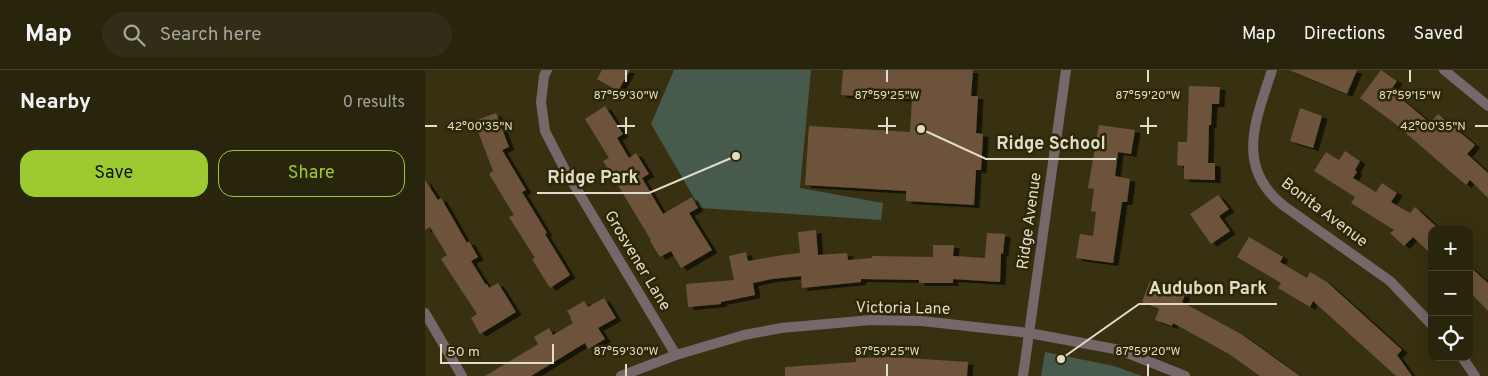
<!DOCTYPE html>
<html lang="en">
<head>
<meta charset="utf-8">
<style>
	body { margin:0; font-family:Overpass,sans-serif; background:#312d16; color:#f1f3f6 }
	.controls { position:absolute; right:15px; bottom:15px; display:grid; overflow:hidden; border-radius:10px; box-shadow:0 5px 20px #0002 }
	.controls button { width:45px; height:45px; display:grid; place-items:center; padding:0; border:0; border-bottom:1px solid #45422e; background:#29250d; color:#f1f3f6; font:25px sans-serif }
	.scale { position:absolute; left:15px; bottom:12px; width:114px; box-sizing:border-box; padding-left:5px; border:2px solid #dfdcc9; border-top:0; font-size:14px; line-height:18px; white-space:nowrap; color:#dfdcc9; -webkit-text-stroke:4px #2d2706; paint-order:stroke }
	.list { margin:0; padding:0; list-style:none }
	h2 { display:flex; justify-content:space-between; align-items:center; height:65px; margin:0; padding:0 20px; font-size:21px }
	h2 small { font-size:16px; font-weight:400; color:#a5a59d }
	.actions { display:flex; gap:10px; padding:15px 20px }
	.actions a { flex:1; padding:11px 0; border:1px solid #9dca30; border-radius:15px; text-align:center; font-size:18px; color:#9dca30 }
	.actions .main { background:#9dca30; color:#111 }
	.icon { flex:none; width:28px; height:28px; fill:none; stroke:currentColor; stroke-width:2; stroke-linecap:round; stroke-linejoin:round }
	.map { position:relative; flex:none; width:1063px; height:306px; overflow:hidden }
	header { display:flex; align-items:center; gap:30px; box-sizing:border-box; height:70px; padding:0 25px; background:#29250d; border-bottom:1px solid #45422e }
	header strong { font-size:24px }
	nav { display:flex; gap:28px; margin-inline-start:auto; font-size:18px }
	.search { width:350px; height:45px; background:#312d16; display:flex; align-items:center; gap:12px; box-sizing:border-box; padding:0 18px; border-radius:28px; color:#a5a59d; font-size:19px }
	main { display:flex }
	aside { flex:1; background:#29250d }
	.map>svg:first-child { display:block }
	.green { fill:#475a4c }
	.building { fill:#6d533b; filter:url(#shadow) }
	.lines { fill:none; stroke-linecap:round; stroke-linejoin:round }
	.minor { stroke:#75676a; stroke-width:10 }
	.ticks { fill:none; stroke:#dfdcc9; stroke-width:2 }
	.labels { text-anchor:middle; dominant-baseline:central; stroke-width:5; stroke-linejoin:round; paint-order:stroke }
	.street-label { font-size:16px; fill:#dfdcc9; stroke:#2d2706 }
	.ticks-label { font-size:12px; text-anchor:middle; fill:#dfdcc9; stroke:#2d2706; stroke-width:5; stroke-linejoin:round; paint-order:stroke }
	.leader { fill:none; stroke:#dfdcc9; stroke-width:2 }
	.callout-dot { fill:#dfdcc9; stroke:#2d2706; stroke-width:2 }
	.callout-label { font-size:18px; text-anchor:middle; font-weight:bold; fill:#dfdcc9; stroke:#2d2706; stroke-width:5; stroke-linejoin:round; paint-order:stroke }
</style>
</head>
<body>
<header>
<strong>Map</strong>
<div class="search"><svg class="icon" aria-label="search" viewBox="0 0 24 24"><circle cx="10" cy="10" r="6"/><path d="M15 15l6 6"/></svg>Search here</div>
<nav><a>Map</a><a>Directions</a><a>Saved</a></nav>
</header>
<main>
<aside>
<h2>Nearby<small>0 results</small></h2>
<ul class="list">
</ul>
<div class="actions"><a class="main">Save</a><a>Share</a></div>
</aside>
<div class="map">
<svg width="1063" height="306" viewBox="0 0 1063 306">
	<defs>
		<filter id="shadow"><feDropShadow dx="5.5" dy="3" stdDeviation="0" flood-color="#0009"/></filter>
	</defs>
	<rect width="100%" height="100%" fill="#373111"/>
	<g class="green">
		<polygon points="249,0 386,0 375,118 458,133 456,150 275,138 226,54"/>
		<polygon points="620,282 689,296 717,306 616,306"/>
	</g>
	<g class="building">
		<polygon points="177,0 205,0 193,21 172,9"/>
		<polygon points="418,0 548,0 546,26 553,26 551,63 558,64 556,100 551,100 549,135 481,131 481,121 380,115 384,56 485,62 487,29 416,25"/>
		<polygon points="864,0 932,0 922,24"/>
		<polygon points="956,0 972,11 965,21 985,36 1005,53 1013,44 1050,75 1042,84 1063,103 1063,128 1045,110 1041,115 968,52 935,28"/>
		<polygon points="764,16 795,17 794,34 787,34 786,55 784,55 783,93 790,93 790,110 759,109 759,96 752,95 753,72 762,72"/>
		<polygon points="180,36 198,64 192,68 204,88 211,83 224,104 217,108 238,144 267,127 273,138 264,143 287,180 256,198 246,181 235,187 225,171 226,170 178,91 184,88 160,49"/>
		<polygon points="875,38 897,46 888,78 865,71"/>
		<polygon points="71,43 84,77 77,80 101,120 97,122 122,163 120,164 145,205 125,218 107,189 110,188 84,147 89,145 64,104 68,101 49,51"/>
		<polygon points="674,55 710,60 706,84 693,82 690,106 705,109 702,132 697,132 688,193 651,188 655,164 668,166 671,142 666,141 669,119 663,118"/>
		<polygon points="920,81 935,91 930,100 932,102 928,108 951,122 957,113 972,123 966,132 985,143 990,137 1015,160 1005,160 1007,161 1007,185 988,167 979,176 965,163 969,160 926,133 930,127 889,101 901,82 914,90"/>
		<polygon points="0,110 13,130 16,128 42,173 44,171 53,187 46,191 61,215 62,214 64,218 73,213 91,242 55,264 46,248 52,244 16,189 22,185 5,157 0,160"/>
		<polygon points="793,125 804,139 794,146 805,161 786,174 765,144"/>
		<polygon points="391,160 393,185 422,183 423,190 447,188 447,186 508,187 508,175 529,175 528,186 560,188 562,163 580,164 578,184 576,183 575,212 528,209 528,213 494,213 494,210 436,209 436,212 377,218 376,206 347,209 328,213 330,225 296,232 296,234 263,237 261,214 309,210 304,186 321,182 323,191 358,185 375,183 373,162"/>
		<polygon points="824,167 858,187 855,192 882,208 885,202 902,212 977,280 972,285 987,306 971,306 888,231 885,237 853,218 856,213 812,187"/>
		<polygon points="1044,196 1063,213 1063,241 1044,221"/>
		<polygon points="725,211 760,225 757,232 816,264 875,306 835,306 804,284 748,253 747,256 730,250 734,239 717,232"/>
		<polygon points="179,228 191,248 173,258 180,269 163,279 160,273 106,306 60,306 110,276 113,274 109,267 124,258 128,265 148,253 145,248 146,247 142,241 159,231 163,237"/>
		<polygon points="466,287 543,292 542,306 360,306 360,297 431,292 431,288"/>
	</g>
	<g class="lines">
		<g class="minor">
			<polyline points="122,0 119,6 116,32 120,61 139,98 251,285"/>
			<path d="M 847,0 C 831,50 809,97 859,136 L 965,211 L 1007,255"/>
			<polyline points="1019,0 1063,36"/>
			<polyline points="0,243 37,306"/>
			<polyline points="1037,287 1050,306"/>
			<polyline points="196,306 251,285 319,265 356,258 446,250 497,251 604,263 695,280 760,306"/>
			<polyline points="598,306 641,0"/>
		</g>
	</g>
	<path class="ticks" d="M 201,0 L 201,12M 462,0 L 462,12M 723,0 L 723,12M 985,0 L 985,12M 201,47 L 201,64M 462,47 L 462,64M 723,47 L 723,64M 0,56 L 12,56M 192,56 L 210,56M 453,56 L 471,56M 715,56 L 732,56M 1050,56 L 1063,56M 201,294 L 201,306M 462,294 L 462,306M 723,294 L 723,306"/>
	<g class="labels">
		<g class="street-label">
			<text transform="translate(899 143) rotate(37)">Bonita Avenue</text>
			<text transform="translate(605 151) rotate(-82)">Ridge Avenue</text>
			<text transform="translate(212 191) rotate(59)">Grosvener Lane</text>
			<text transform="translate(478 239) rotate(1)">Victoria Lane</text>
		</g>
	</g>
	<g class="ticks-label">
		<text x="201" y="29">87°59'30"W</text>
		<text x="462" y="29">87°59'25"W</text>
		<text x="723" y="29">87°59'20"W</text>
		<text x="985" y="29">87°59'15"W</text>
		<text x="55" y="60">42°00'35"N</text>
		<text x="1008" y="60">42°00'35"N</text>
		<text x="201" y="285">87°59'30"W</text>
		<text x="462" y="285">87°59'25"W</text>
		<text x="723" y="285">87°59'20"W</text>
	</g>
	<path class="leader" d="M496 59L561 89H691M311 86L224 123H112M636 289L714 234H852"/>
	<g class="callout-dot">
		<circle cx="496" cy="59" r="5"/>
		<circle cx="311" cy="86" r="5"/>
		<circle cx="636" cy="289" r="5"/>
	</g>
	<g class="callout-label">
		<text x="626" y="79">Ridge School</text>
		<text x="168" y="113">Ridge Park</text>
		<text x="783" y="224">Audubon Park</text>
	</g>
</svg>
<div class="controls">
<button>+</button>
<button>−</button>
<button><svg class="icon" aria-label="locate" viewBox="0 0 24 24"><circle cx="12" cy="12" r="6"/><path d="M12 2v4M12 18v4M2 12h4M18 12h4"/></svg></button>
</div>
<div class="scale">50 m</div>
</div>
</main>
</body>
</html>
